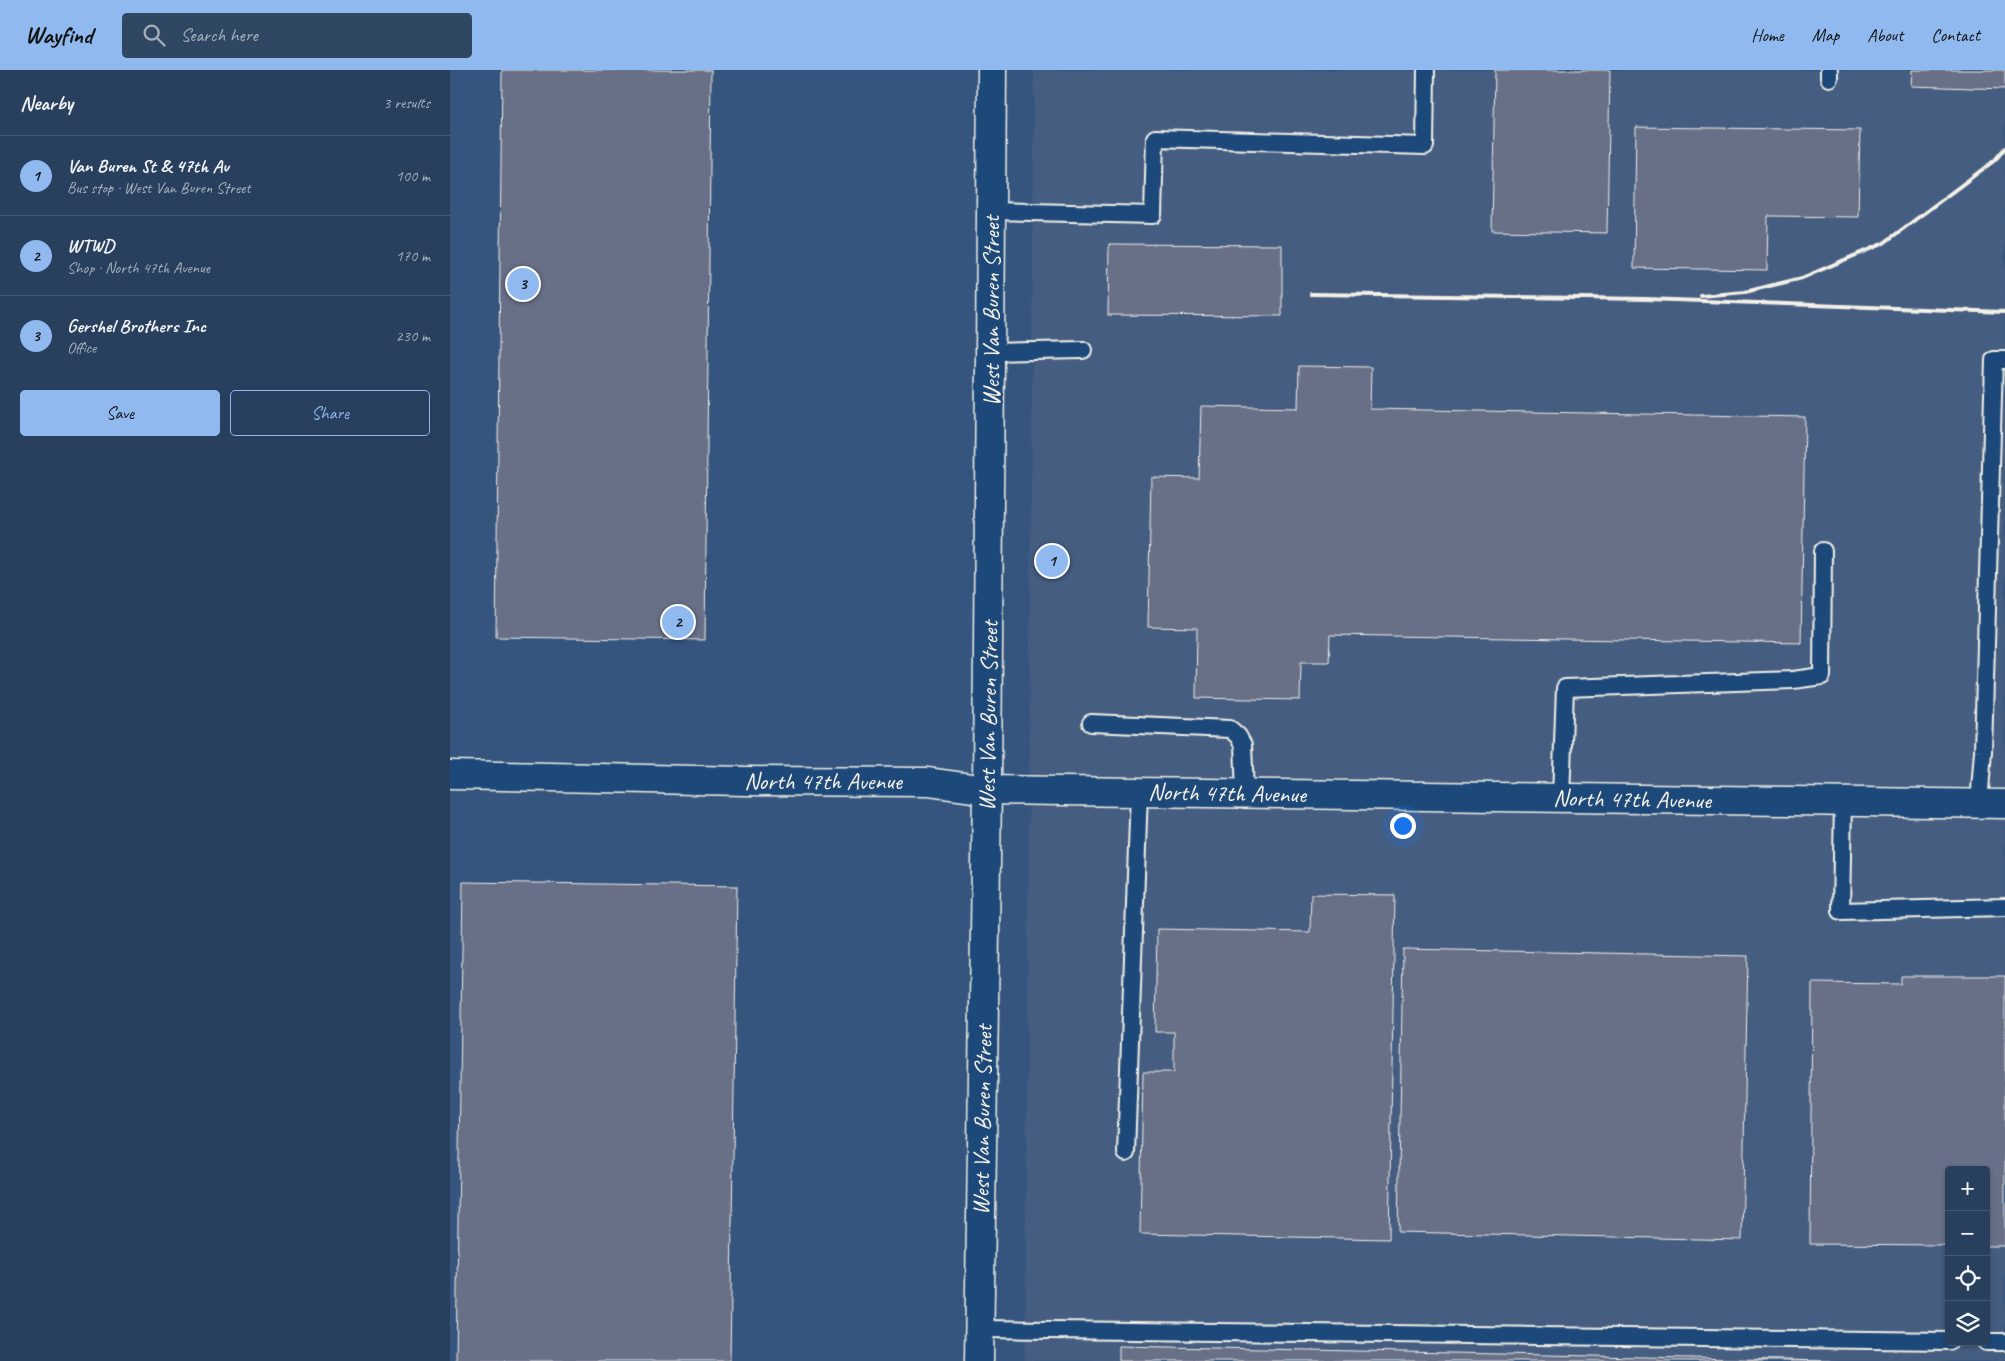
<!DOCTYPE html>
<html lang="en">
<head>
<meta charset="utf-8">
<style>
	body { margin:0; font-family:Caveat,sans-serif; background:#304764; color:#f1f3f6 }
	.controls { position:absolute; right:15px; bottom:15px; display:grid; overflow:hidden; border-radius:5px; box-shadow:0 1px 4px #0004 }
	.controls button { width:45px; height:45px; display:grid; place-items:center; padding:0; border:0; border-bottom:1px solid #445973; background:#28405e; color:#f1f3f6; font:25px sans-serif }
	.you { position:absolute; left:952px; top:755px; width:18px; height:18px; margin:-12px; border:4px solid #fff; border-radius:50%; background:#1a73e8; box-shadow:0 0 0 8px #1a73e833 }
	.badge { display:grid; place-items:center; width:32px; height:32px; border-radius:50%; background:#90b9f0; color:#111; font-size:16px; font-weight:700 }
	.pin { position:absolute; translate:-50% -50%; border:2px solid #fff; box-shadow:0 1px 5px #0006 }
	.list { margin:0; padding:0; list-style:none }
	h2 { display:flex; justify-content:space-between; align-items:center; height:65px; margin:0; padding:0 20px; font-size:21px }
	h2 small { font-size:16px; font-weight:400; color:#a5afbc }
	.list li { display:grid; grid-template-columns:32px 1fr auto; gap:15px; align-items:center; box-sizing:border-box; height:80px; padding:0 20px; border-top:1px solid #445973 }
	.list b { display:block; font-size:19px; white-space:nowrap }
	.list p { margin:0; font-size:16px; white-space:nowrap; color:#a5afbc }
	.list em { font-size:16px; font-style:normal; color:#a5afbc }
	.actions { display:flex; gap:10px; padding:15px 20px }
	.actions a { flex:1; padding:11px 0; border:1px solid #90b9f0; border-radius:5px; text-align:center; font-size:18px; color:#90b9f0 }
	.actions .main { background:#90b9f0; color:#111 }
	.icon { flex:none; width:28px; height:28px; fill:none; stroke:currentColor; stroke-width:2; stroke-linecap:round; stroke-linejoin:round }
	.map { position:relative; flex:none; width:1555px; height:1291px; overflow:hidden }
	header { display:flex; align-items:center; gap:30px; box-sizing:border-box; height:70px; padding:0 25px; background:#90b9f0; color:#111 }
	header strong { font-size:24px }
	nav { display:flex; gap:28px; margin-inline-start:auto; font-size:18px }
	.search { width:350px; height:45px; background:#304764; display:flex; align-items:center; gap:12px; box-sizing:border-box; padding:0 18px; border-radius:5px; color:#a5afbc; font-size:19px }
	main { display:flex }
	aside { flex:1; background:#28405e }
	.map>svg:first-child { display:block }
	.built { fill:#445d81; fill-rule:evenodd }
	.building { fill:#677088; stroke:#f4f1e8 }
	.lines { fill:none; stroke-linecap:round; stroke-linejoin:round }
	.service-casing { stroke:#f4f1e8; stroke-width:20 }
	.minor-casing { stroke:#f4f1e8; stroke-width:31 }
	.primary-casing { stroke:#f4f1e8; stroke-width:31 }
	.service { stroke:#1f4a7a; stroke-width:16 }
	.minor { stroke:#1f4a7a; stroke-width:28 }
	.primary { stroke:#1f4a7a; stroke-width:28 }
	.rail { stroke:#f4f1e8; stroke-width:4 }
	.labels { text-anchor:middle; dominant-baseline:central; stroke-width:4; stroke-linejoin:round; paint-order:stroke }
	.street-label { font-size:24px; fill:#f4f1e8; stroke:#1f4a7a }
</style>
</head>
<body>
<header>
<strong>Wayfind</strong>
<div class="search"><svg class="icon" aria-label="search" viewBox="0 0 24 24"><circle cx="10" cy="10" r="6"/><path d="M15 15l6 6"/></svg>Search here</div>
<nav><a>Home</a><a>Map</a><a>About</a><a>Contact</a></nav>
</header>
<main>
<aside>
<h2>Nearby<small>3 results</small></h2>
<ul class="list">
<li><span class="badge">1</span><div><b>Van Buren St &amp; 47th Av</b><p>Bus stop · West Van Buren Street</p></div><em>100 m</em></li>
<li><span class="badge">2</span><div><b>WTWD</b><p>Shop · North 47th Avenue</p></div><em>170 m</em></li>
<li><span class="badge">3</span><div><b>Gershel Brothers Inc</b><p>Office</p></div><em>230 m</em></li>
</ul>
<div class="actions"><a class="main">Save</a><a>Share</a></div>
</aside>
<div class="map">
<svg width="1555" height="1291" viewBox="0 0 1555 1291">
	<rect width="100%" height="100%" fill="#35557e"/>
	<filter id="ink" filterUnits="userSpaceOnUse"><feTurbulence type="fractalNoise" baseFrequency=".02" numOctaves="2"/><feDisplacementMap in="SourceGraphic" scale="10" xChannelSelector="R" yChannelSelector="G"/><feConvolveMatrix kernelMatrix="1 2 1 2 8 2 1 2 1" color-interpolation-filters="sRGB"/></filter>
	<g filter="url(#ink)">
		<path class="built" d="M 584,0 L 1555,0 L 1555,1291 L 575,1291 ZM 1499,1100 L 1536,1100 L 1536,1272 L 1499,1272 Z"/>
		<g class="building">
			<polygon points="52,0 261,0 255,570 46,567"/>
			<polygon points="1045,0 1160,0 1157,163 1042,161"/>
			<polygon points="1462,0 1555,0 1555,19 1461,16"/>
			<polygon points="1186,57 1410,60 1408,147 1318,146 1317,200 1184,198"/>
			<polygon points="659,174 832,175 832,246 658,245"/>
			<polygon points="849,296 921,297 920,339 1355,347 1351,573 880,565 879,592 851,592 850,630 746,628 747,558 698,557 701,407 749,408 751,336 848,338"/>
			<rect x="596" y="487" width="8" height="18"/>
			<polygon points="13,812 287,816 280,1291 6,1291"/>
			<polygon points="861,824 945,825 939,1169 690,1164 693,1002 724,1002 724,962 705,962 707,859 860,862"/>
			<polygon points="953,879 1298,886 1292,1170 948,1162"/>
			<polygon points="1451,906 1555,906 1555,1176 1536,1176 1536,1100 1499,1100 1499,1175 1360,1174 1362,913 1451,914"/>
			<polygon points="669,1276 1381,1291 669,1291"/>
		</g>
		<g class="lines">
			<defs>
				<g id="service">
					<polyline points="1379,0 1379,8"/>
					<polyline points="541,141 703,145 705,68 975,76 976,0"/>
					<polyline points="540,282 633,280"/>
					<polyline points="641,653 780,659 788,666 793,675 795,723"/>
					<polyline points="1111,728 1115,618 1343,610 1372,606 1373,481"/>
					<polyline points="1393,732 1391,841 1555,837"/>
					<polyline points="1529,734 1533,681 1544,290 1555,290"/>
					<polyline points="676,1083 689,722"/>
					<polyline points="529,1259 1499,1271"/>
					<polyline points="1536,1272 1555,1272"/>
				</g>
				<polyline id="minor" points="0,705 295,711 478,712 537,720 1555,734"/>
				<polyline id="primary" points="529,1291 537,720 542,0"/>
			</defs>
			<use href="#service" class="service-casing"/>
			<use href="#minor" class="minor-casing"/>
			<use href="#primary" class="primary-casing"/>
			<use href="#service" class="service"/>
			<use href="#minor" class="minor"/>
			<use href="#primary" class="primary"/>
			<g class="rail">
				<polyline points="861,224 1196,229 1555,242"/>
				<polyline points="1251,226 1295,222 1352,208 1434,173 1545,90 1555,78"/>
			</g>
		</g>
	</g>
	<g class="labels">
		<g class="street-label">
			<text transform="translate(541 241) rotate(-90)">West Van Buren Street</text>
			<text transform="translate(538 646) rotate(-89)">West Van Buren Street</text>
			<text x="373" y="711">North 47th Avenue</text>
			<text transform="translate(777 723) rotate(1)">North 47th Avenue</text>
			<text transform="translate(1182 729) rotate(1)">North 47th Avenue</text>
			<text transform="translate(532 1050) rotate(-89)">West Van Buren Street</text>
		</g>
	</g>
</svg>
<div class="controls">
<button>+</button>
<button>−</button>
<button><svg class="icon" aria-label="locate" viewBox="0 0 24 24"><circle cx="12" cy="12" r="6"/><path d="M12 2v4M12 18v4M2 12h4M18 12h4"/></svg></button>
<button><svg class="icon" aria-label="layers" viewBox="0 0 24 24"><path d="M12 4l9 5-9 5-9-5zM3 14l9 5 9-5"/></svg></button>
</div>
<div class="you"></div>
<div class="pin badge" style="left:602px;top:491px">1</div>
<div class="pin badge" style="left:228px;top:552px">2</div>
<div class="pin badge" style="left:73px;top:214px">3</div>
</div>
</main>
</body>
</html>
